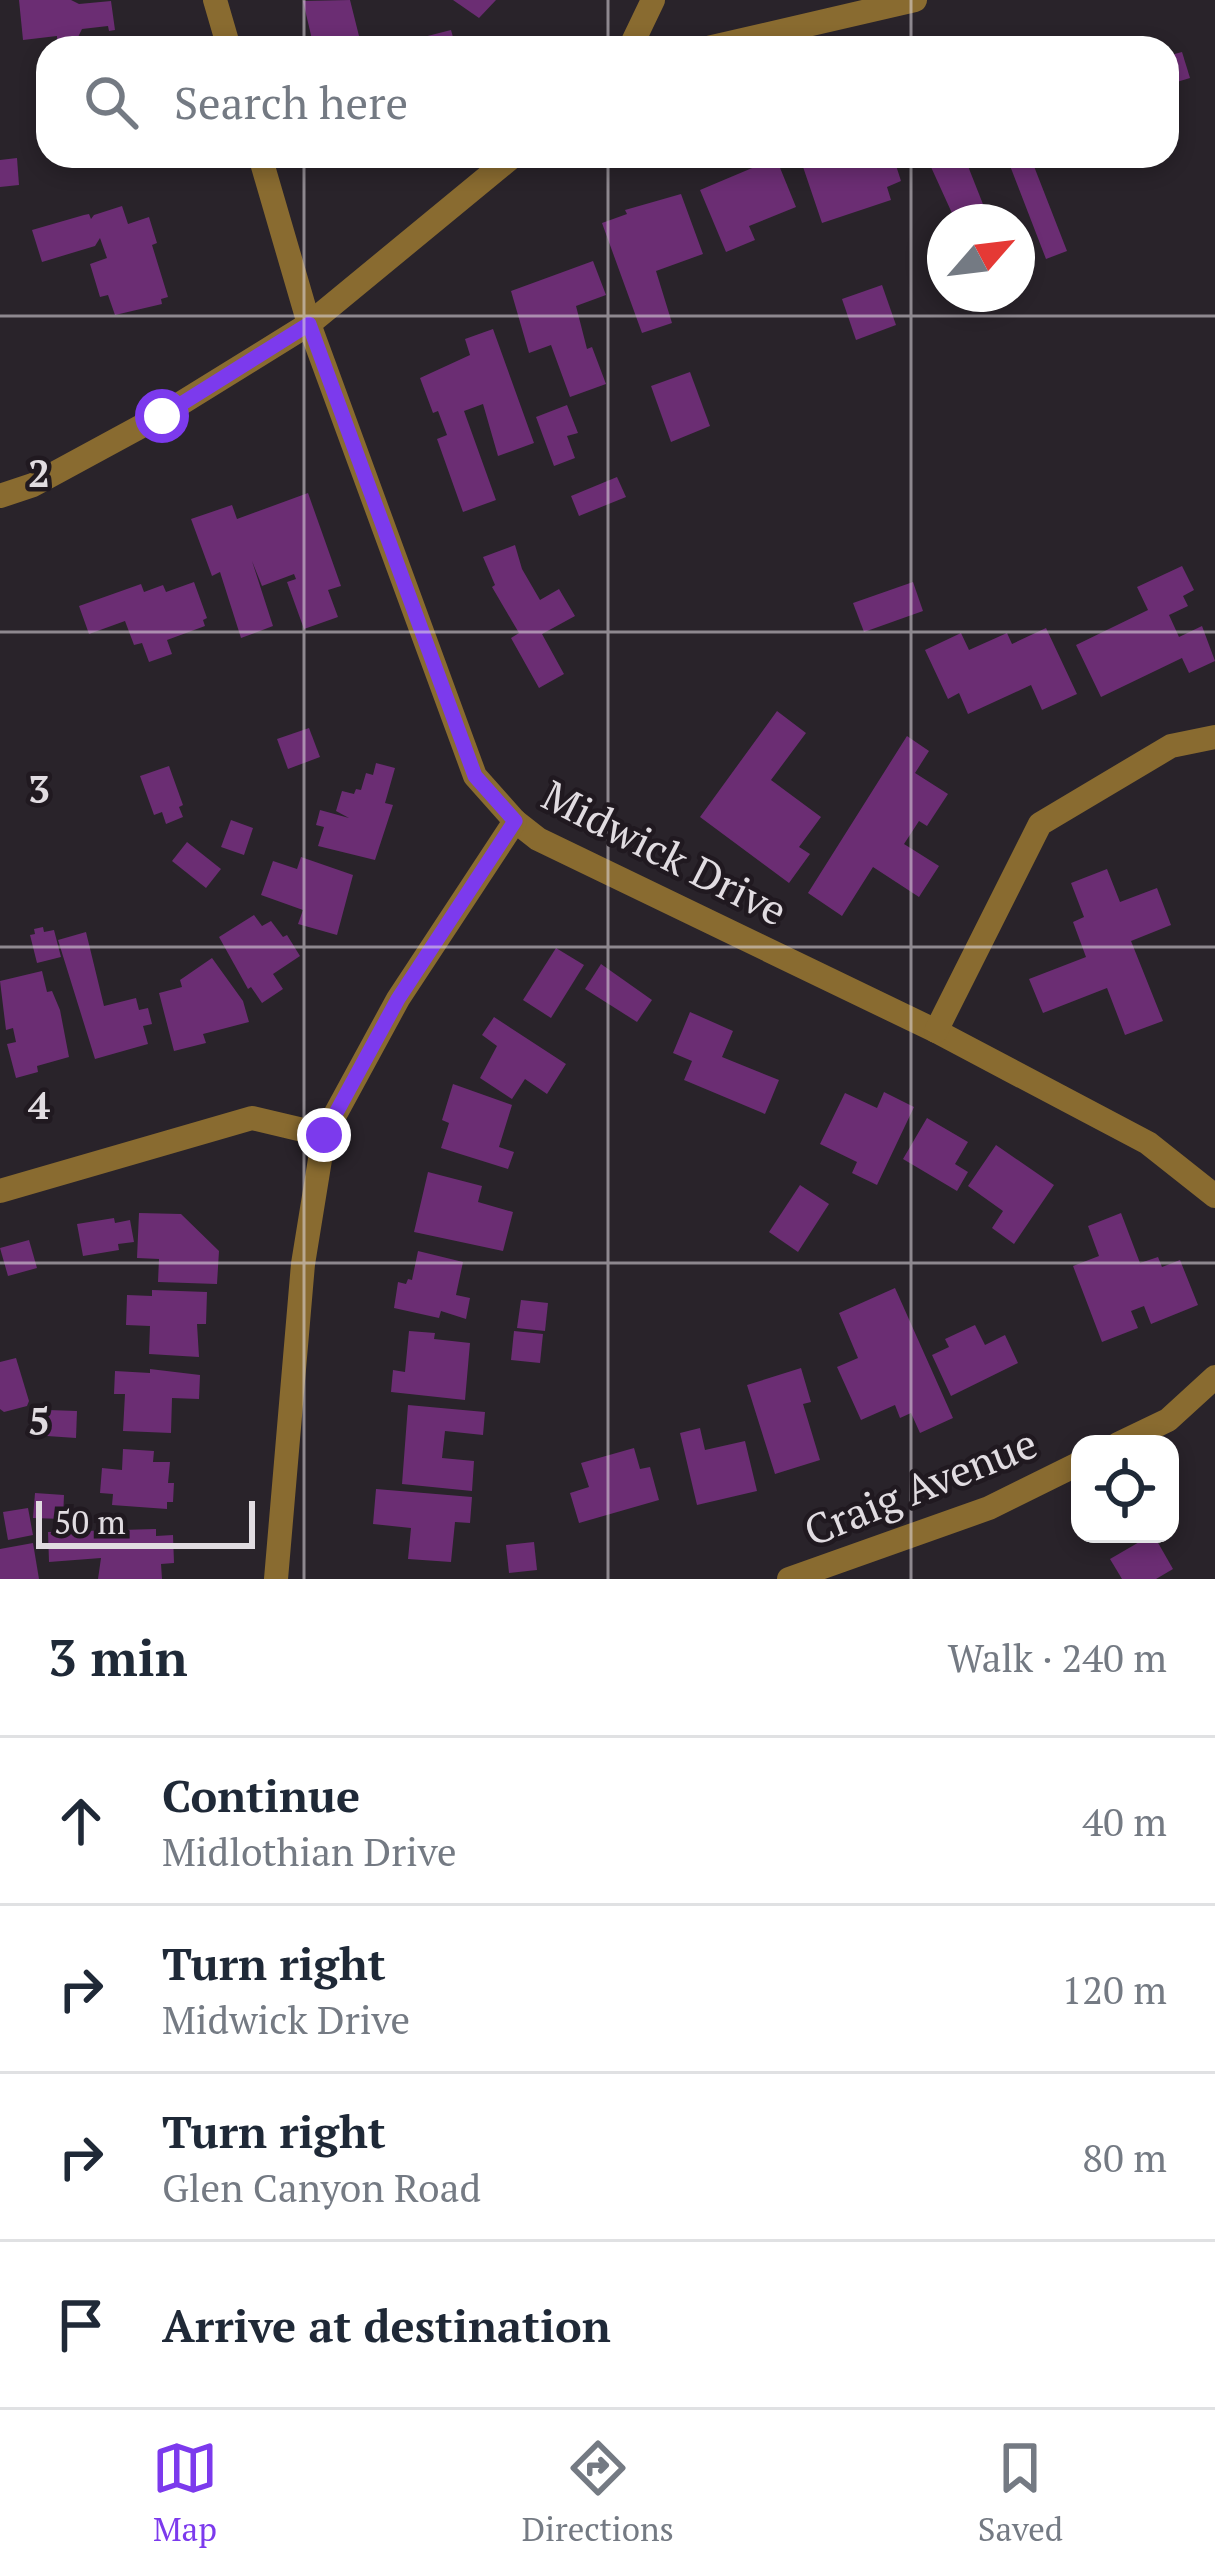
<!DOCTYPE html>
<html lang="en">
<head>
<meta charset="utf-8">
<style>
	body { margin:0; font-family:"PT Serif",serif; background:#f2f2f3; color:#1f2937 }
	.controls { position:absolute; right:36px; bottom:36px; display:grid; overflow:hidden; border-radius:24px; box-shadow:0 6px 18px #0003 }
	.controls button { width:108px; height:108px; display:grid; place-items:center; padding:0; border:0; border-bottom:3px solid #e0e1e3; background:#fff; color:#1f2937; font:60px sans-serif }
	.compass { position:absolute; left:927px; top:204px; width:108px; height:108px; border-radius:50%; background:#fff; box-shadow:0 6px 18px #0003; rotate:62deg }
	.scale { position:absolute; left:36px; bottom:30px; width:219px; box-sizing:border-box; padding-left:12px; border:6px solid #e1dce1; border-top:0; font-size:33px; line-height:42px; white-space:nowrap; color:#e1dce1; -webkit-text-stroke:9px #201920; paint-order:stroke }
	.stop { position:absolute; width:36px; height:36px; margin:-27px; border:9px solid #7c3aed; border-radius:50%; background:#fff }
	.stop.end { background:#7c3aed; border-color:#fff; box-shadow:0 3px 12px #0008 }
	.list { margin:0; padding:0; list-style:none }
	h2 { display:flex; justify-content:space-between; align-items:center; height:156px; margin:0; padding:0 48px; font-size:51px }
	h2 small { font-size:39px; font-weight:400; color:#747a83 }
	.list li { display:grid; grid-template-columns:78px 1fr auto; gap:36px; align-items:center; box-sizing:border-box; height:168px; padding:0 48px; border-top:3px solid #e0e1e3 }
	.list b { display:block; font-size:45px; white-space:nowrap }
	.list p { margin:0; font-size:39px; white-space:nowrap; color:#747a83 }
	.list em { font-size:39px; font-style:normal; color:#747a83 }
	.icon { flex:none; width:66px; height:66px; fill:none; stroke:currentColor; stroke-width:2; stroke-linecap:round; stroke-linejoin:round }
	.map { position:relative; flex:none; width:1215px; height:1579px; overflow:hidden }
	.search { position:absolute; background:#fff; box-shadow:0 6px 18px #0003; left:36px; right:36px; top:36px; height:132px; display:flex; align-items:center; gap:30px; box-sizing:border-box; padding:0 42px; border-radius:36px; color:#747a83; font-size:45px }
	.sheet { height:828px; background:#fff }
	nav { display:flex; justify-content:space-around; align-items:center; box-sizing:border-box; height:168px; border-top:3px solid #e0e1e3; background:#fff; font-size:33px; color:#747a83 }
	nav a { display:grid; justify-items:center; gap:6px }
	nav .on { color:#7c3aed }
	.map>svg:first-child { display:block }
	.building { fill:#6b2d73 }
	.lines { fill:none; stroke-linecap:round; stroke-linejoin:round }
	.minor { stroke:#896b30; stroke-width:24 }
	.tertiary { stroke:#896b30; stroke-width:24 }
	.route { stroke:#7c3aed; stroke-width:15 }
	.grid { fill:none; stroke:#e1dce1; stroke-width:3; stroke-opacity:0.55 }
	.labels { text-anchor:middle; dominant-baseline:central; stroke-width:9; stroke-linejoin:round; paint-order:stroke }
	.street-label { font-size:42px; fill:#e1dce1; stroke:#201920 }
	.grid-label { font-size:39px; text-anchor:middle; font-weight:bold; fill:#e1dce1; stroke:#201920; stroke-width:9; stroke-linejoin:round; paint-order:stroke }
</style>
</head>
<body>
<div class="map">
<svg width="1215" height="1579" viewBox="0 0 1215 1579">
	<rect width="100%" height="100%" fill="#29232a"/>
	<g class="building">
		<polygon points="19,0 71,0 79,4 111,1 115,30 109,31 108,26 82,29 77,39 57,41 57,36 23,40"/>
		<polygon points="350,0 362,48 314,48 303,1"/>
		<polygon points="453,0 496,0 479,18"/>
		<polygon points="451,30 456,48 406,48 408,41"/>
		<polygon points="1182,52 1190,78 1167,85 1167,56"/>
		<polygon points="806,156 893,156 901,181 887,187 891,200 822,223 800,158"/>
		<polygon points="926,156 964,156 990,222 956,222"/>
		<polygon points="994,156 1030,156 1067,251 1046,259 1007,158 997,162"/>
		<polygon points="17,158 19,185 0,187 0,160"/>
		<polygon points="776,158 796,207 749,226 755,240 726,252 700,190"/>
		<polygon points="681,194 703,254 656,271 672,323 642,333 602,223 627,214 625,210"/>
		<polygon points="122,206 128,224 149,217 157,243 152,245 168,297 161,299 162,304 115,315 108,295 100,297 90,264 107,258 100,238 95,246 42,262 32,230 84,215 89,214 91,219 94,215"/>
		<polygon points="593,261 606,295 576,306 587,349 592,347 606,384 570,397 551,345 529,353 511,291"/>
		<polygon points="882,285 896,325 856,340 842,299"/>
		<polygon points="493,329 534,443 498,456 483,404 464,411 496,500 463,512 437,439 447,435 438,411 433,413 420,378 470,355 465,339"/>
		<polygon points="690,372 710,426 671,442 651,386"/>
		<polygon points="567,405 578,433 567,436 575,458 554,466 536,417"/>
		<polygon points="617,477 626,497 579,516 571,496"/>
		<polygon points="308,493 341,586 328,590 338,617 304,629 287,582 296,579 294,574 262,586 252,561 273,626 241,638 220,572 212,576 191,519 232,505 237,519"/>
		<polygon points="515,545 522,569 540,600 559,589 575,616 542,634 564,674 539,688 511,638 519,633 492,587 495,585 483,557"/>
		<polygon points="1182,566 1194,590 1183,596 1188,606 1169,615 1179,637 1202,626 1215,661 1189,673 1182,658 1101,697 1076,645 1148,610 1137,587"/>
		<polygon points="194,582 207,618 203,620 205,626 167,640 172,654 149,662 142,643 134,645 125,621 89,634 79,606 141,584 144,592 163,585 166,592"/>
		<polygon points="913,582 923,611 864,632 853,603"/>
		<polygon points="1046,628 1077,694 1042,710 1031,685 968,714 959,693 948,699 925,650 961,633 969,650 1007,633 1012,644"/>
		<polygon points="777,711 806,733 771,780 821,817 799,847 810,854 789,883 700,817"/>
		<polygon points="309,728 320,757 288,769 277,739"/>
		<polygon points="907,736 929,751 915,773 948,794 927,826 919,821 904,844 939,866 919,897 873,867 842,916 808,893"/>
		<polygon points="376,763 395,768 385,803 393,805 375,860 318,846 324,827 316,825 320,810 349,818 336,811 342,791 354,794 356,789 361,790 366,773 373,775"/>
		<polygon points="169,766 183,805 179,807 183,817 166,824 162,812 154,815 140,776"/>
		<polygon points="231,820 253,828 244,855 221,847"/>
		<polygon points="187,842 221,869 206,888 172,861"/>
		<polygon points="301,857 353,875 337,935 298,924 303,910 261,895 273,861 297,869"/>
		<polygon points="1107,869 1120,902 1157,888 1171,925 1131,941 1163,1021 1125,1035 1107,988 1043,1013 1029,979 1086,957 1073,922 1084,917 1071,883"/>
		<polygon points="254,915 262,926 271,921 283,937 287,935 300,956 273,974 283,989 262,1003 251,987 248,989 219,937"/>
		<polygon points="43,927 44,932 54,930 61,957 37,963 30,935 35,934 34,929"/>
		<polygon points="86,932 104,1006 136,998 139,1010 148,1008 152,1024 143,1026 148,1044 95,1059 58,940"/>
		<polygon points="556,948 584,965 551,1018 523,1000"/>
		<polygon points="212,958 243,1001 249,1022 203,1034 206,1043 174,1051 159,993 182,987 180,980"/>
		<polygon points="601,964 652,1000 637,1022 585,989"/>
		<polygon points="42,971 47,992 52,991 60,1010 69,1057 37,1066 38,1072 16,1078 7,1044 16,1042 13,1028 6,1030 0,981"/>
		<polygon points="690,1012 733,1031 722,1057 779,1080 765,1114 684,1080 692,1061 673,1053"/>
		<polygon points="494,1017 566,1064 547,1094 525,1079 512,1099 480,1078 497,1046 482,1035"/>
		<polygon points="453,1084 512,1105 499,1147 514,1152 508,1169 441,1148 449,1123 442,1120"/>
		<polygon points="884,1092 914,1107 877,1185 852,1173 857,1162 820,1144 845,1093 877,1108"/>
		<polygon points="927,1118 968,1142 955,1164 968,1172 957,1191 903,1159"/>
		<polygon points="996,1145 1054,1185 1014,1244 992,1228 1003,1211 968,1186"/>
		<polygon points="428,1172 482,1186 478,1202 513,1212 503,1251 414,1232"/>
		<polygon points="800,1185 829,1204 798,1252 769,1232"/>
		<polygon points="139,1213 181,1214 219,1251 217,1284 158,1282 159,1259 137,1258"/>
		<polygon points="1121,1213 1140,1263 1158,1257 1162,1267 1180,1260 1198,1305 1151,1324 1144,1306 1131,1311 1138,1328 1102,1342 1073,1266 1099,1256 1088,1226"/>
		<polygon points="114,1218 115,1223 130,1220 134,1242 118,1244 119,1250 83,1256 77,1224"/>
		<polygon points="29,1240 37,1268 8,1276 0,1248"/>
		<polygon points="418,1251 463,1262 456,1295 470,1298 466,1319 441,1311 439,1318 394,1308 398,1282 406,1284 408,1279 412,1280"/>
		<polygon points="895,1288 953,1418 920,1433 911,1413 900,1418 895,1405 861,1420 837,1367 858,1358 839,1313"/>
		<polygon points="152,1290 207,1292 206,1324 197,1324 199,1357 149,1354 150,1326 126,1325 127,1295 152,1296"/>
		<polygon points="521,1300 548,1303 545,1331 517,1328"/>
		<polygon points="975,1325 985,1345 1005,1335 1018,1363 951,1396 932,1355 949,1347 945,1339"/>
		<polygon points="409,1331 435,1333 434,1339 470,1343 465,1400 391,1392 393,1370 405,1372"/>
		<polygon points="514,1331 543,1334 540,1363 511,1360"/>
		<polygon points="16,1358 29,1401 27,1406 4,1412 0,1409 0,1362"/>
		<polygon points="801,1368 811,1402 803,1404 820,1460 775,1474 747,1385"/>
		<polygon points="150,1369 200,1375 199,1399 172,1398 171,1433 123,1431 125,1394 114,1394 115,1371 150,1373"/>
		<polygon points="408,1405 485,1412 483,1435 445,1431 442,1458 474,1461 472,1491 402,1484"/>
		<polygon points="48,1410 77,1411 76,1438 47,1436"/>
		<polygon points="700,1428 705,1450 745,1441 757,1491 697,1505 680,1433"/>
		<polygon points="634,1448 640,1469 650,1467 659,1500 579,1523 570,1493 589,1487 581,1463"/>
		<polygon points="123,1449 154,1451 153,1462 170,1462 168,1483 174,1483 173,1502 167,1502 167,1509 112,1505 113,1494 100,1493 102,1468 122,1470"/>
		<polygon points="376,1489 472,1497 470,1523 455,1522 451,1562 408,1559 411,1528 373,1524"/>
		<polygon points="35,1493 64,1495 63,1519 33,1518"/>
		<polygon points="28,1508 33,1535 8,1540 3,1512"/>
		<polygon points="156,1529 156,1536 173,1535 174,1563 161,1564 162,1579 98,1579 101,1558 49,1562 48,1532"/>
		<polygon points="1153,1534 1173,1569 1156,1579 1122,1579 1110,1559"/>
		<polygon points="534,1542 537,1570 509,1573 506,1545"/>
		<polygon points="33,1543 39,1579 0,1579 0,1549"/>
	</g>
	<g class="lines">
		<g class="minor">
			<polyline points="215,0 229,48"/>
			<polyline points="260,156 309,324"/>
			<polyline points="515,821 538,839 936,1031 1148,1143 1215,1196"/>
			<polyline points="936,1031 1040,824 1171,746 1215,737"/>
			<polyline points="0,1191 252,1118 324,1135"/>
			<polyline points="1118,1444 1168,1420 1215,1377"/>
			<polyline points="789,1579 989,1508 1080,1463"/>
		</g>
		<g class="tertiary">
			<polyline points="630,48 653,0"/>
			<polyline points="708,48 915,0"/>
			<polyline points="0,496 33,485 162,415 309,324 513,156"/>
			<polyline points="276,1579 303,1264 324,1135 398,999 515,821 475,776 309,324"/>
		</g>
	</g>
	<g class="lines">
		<polyline class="route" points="162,416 309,324 475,776 515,821 398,999 324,1135"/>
	</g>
	<path class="grid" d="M 304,0 L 304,48M 608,0 L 608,48M 911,0 L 911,48M 304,156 L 304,1579M 608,156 L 608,1579M 911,156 L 911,1579M 0,316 L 1215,316M 0,632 L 1215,632M 0,947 L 1215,947M 0,1263 L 1215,1263"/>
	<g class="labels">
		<g class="street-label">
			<text transform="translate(665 852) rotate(27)">Midwick Drive</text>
			<text transform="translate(920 1486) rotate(-22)">Craig Avenue</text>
		</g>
	</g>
	<g class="grid-label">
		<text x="39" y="487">2</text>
		<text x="39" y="803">3</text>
		<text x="39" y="1119">4</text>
		<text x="39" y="1435">5</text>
	</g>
</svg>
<div class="controls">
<button><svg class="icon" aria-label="locate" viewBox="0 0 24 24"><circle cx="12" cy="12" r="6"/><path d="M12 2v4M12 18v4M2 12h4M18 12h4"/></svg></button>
</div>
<svg class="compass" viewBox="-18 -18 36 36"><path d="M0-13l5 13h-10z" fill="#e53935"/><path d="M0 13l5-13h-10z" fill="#747a83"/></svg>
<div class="scale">50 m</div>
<div class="stop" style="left:162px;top:416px"></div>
<div class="stop end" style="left:324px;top:1135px"></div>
<div class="search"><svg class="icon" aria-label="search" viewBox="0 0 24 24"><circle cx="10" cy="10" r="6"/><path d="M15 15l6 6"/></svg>Search here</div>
</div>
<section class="sheet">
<h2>3 min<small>Walk · 240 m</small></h2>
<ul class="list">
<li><svg class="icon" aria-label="ahead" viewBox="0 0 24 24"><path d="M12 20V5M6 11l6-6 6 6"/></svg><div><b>Continue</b><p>Midlothian Drive</p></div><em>40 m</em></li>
<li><svg class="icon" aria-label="right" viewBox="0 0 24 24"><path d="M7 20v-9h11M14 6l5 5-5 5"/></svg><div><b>Turn right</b><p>Midwick Drive</p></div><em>120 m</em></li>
<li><svg class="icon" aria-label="right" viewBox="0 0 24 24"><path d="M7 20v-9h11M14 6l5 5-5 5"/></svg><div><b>Turn right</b><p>Glen Canyon Road</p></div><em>80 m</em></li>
<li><svg class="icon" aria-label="arrive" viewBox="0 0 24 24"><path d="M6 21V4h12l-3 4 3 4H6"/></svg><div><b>Arrive at destination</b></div></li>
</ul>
</section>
<nav>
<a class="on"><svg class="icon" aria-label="map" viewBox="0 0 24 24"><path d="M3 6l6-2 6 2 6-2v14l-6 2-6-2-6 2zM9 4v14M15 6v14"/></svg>Map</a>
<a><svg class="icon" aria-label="directions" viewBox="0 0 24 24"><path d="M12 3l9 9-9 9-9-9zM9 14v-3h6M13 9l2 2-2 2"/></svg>Directions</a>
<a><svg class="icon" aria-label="saved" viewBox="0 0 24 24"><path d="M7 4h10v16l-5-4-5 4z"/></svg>Saved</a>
</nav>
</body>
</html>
